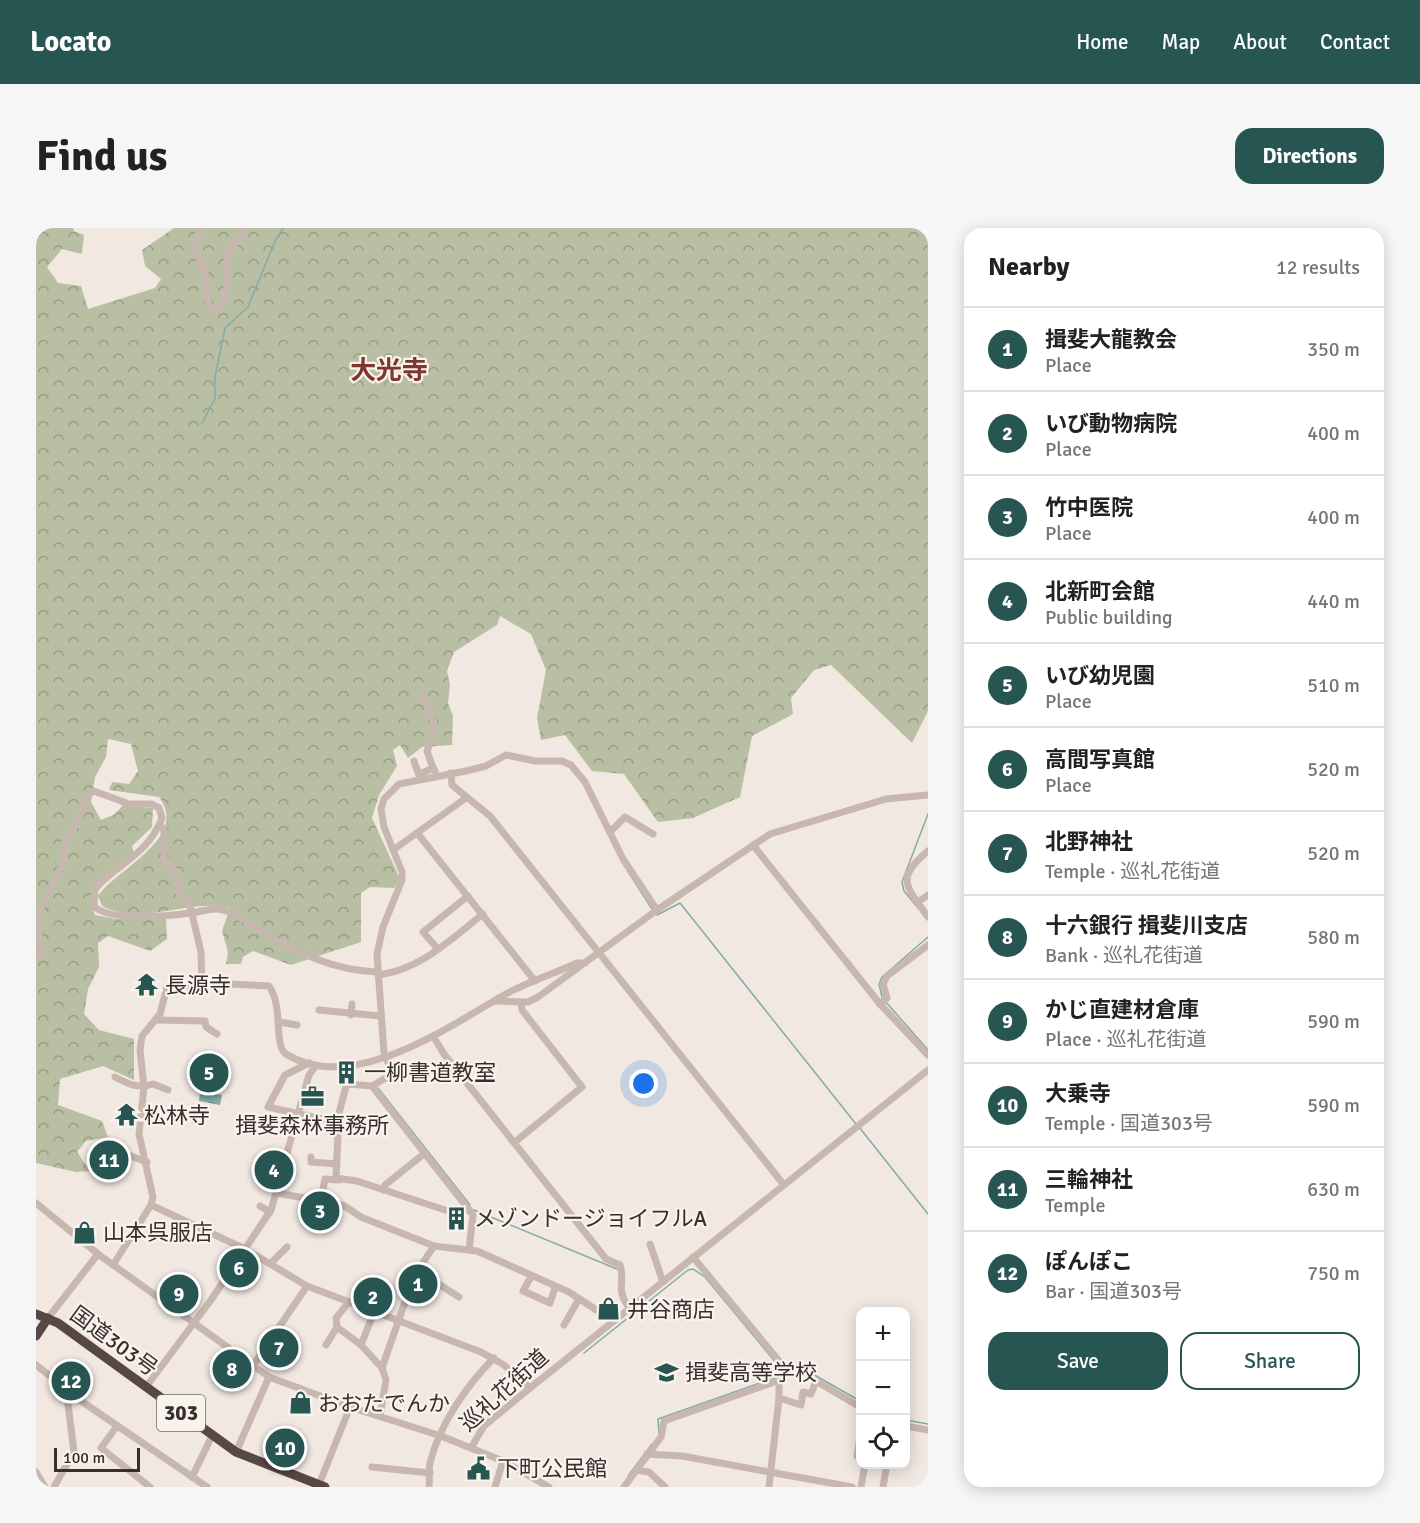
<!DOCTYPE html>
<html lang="en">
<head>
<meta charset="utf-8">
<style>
	body { margin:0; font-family:Signika,"Noto Sans JP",sans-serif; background:#f6f6f6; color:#222 }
	.controls { position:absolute; right:18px; bottom:18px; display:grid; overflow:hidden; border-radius:12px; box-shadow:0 3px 15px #0003 }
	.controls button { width:54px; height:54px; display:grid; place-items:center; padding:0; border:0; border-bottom:2px solid #e0e0e0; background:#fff; color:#222; font:30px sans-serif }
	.scale { position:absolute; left:18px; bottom:15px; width:86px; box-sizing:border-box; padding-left:6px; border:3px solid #382e2c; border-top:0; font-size:16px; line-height:21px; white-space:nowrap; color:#382e2c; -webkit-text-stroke:4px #f9f3ee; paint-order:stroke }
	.you { position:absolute; left:608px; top:856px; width:21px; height:21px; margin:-15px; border:4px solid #fff; border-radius:50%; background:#1a73e8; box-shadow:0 0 0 9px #1a73e833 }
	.badge { display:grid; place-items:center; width:39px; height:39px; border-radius:50%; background:#265552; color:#fff; font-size:20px; font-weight:700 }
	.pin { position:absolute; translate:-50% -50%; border:3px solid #fff; box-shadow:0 2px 6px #0006 }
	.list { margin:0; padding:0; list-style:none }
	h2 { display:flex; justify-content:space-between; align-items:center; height:78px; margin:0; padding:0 24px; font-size:26px }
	h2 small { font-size:20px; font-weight:400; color:#767676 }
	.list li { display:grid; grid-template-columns:39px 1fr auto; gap:18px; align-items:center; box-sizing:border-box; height:84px; padding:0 24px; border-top:2px solid #e0e0e0 }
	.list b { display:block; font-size:22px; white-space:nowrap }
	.list p { margin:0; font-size:20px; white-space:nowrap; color:#767676 }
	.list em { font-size:20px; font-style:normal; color:#767676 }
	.actions { display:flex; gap:12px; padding:18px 24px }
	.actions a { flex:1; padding:14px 0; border:2px solid #265552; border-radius:18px; text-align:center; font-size:21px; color:#265552 }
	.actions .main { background:#265552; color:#fff }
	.icon { flex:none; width:33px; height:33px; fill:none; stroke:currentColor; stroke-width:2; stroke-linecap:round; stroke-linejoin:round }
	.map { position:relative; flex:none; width:892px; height:1259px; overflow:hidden; border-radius:18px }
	header { display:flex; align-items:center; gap:36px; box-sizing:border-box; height:84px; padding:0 30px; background:#265552; color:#fff }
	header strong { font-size:28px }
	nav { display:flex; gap:33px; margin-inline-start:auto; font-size:21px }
	.intro { display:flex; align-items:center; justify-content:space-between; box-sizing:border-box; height:144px; padding:0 36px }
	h1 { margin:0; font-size:42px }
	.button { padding:15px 27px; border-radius:18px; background:#265552; color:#fff; font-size:21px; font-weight:700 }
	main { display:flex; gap:36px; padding:0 36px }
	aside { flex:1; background:#fff; border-radius:18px; box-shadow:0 3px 15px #0003 }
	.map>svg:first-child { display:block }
	.forest { fill:url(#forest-crowns) }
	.water { fill:url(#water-waves) }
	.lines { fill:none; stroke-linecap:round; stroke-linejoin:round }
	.stream { stroke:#84aba7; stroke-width:1.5 }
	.minor { stroke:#c8b7af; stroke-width:7 }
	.highway { stroke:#584844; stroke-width:9 }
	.labels { text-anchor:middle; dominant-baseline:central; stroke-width:4.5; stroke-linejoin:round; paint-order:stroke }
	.shield { fill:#f9f3ee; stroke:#726966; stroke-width:1.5 }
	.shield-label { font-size:21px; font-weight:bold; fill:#382e2c }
	.poi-label { font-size:22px; fill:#382e2c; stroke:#f9f3ee; text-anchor:start }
	.street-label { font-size:22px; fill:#382e2c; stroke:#f9f3ee }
	.quarter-label { font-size:26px; font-weight:bold; fill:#7d372f; stroke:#f9f3ee }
</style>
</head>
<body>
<header>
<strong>Locato</strong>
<nav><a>Home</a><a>Map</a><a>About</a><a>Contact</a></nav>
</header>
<div class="intro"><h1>Find us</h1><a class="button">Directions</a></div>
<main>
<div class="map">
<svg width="892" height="1259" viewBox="0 0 892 1259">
	<defs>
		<pattern id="forest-crowns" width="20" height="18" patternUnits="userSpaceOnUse" patternTransform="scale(1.5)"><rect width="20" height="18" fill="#b9bfa3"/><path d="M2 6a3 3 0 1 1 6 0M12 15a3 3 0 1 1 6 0" fill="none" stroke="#979c85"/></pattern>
		<pattern id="water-waves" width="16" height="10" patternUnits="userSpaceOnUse" patternTransform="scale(1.5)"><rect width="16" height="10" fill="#84aba7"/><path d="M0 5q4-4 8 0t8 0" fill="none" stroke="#6d8c88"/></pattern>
	</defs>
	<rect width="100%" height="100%" fill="#f1e8e2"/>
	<path class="forest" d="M 0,0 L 37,0 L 38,3 L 48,7 L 46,26 L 26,21 L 11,39 L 22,55 L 45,58 L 52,81 L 119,60 L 125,51 L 109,38 L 106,22 L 138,0 L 892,0 L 892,483 L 876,515 L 795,437 L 778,442 L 755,470 L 757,486 L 716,508 L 704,569 L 657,590 L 622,594 L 588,546 L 556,543 L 529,507 L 505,512 L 501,490 L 510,442 L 495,406 L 464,388 L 461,397 L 418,424 L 411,443 L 414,457 L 412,475 L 417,488 L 416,517 L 386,519 L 372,530 L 364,517 L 357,522 L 361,538 L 343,567 L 336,590 L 364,651 L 358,660 L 334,659 L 325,665 L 325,714 L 255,737 L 217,723 L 207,729 L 205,736 L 190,736 L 192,724 L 186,703 L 194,680 C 153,670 107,699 66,678 L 62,668 C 80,641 154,610 123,569 L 73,562 L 76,554 L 93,556 L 102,543 L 95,516 L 72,511 L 70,529 L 59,549 L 55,574 L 65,592 L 79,586 L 87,577 L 117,580 L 116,599 L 96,618 L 98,625 C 77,642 45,656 59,687 L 79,691 L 130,691 L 131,711 L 114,723 L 72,708 L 62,715 L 63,739 L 52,761 L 48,786 L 63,802 L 98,811 L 98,852 L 67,838 L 24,851 L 22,877 L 66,893 L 72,909 L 50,913 L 41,924 L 54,943 L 40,944 L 0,935 Z"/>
	<polygon class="water" points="164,863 186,867 184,877 163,873"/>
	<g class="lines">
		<g class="stream">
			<polyline points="166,195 179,171 179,149 189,100 212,79 239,13 247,0"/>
			<polyline points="591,642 616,681"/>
			<polyline points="882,680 868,663 866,654 892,586"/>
			<polyline points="621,687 644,675 820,896"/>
			<polyline points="846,769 843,756 846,749 892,709"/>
			<polyline points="849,773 892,822"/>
			<polyline points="342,860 434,977"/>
			<polyline points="823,899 892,986"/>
			<polyline points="438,982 581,1041"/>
			<polyline points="548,1125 652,1042 657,1041 669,1049 741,1136"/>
			<polyline points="749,1138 768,1141 824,1173"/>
			<polyline points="870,1192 892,1196"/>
			<polyline points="623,1205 622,1191 738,1150 741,1139"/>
			<polyline points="592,1248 616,1216"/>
		</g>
		<g class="minor">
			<polyline points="165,0 160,11 160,23 169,44 172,75 176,81 184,82 191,59 192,28 208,0"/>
			<path d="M 387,468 C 398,489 402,499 391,523 L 397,540"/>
			<polyline points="378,533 384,550"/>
			<polyline points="415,545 416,557 454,588 748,957"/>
			<polyline points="384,546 397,540 399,543"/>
			<polyline points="124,597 128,602 128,633 137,640 143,665 151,673 155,682 165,724 166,757"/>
			<polyline points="574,604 589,589 617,606"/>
			<polyline points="382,606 499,753"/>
			<polyline points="717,617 844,776 892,827"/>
			<polyline points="357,622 430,570"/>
			<path d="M 892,623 C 858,651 871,659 892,689"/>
			<polyline points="882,674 892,667"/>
			<polyline points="402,721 387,704 432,668"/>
			<path d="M 0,729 L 6,724 L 1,698 L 3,683 L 27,636 L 29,613 L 44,589 L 51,568 L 58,563 L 93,576 L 116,576 L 123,580 L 126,590 C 111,628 83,634 59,661 L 58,678 C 72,694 133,688 155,685 C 164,684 174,680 182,681 C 199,683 212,696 226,704 C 266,726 296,742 341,744"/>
			<path d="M 342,747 C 384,742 414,712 447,686"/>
			<polyline points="459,773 492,774 502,769 621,682 734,606 850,571 892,567"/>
			<polyline points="844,776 851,770 847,756 851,748 892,717"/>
			<polyline points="283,782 344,788"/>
			<polyline points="315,787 316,776"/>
			<polyline points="120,792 169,793 170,799 181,806"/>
			<polyline points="244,794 261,797"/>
			<path d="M 397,808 L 408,826 L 570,1031 L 584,1037 C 590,1056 578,1059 594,1081"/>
			<polyline points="273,835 249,847 232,879 304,895"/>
			<path d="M 79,849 C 92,856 102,861 117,856 L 132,862"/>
			<polyline points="336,858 437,987 433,1022"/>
			<polyline points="479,914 546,859 486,782 485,776"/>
			<polyline points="84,924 111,934"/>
			<polyline points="275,929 275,934 301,936"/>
			<polyline points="223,931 249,937"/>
			<polyline points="347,962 349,957 389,925"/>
			<polyline points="241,965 307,977 325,989 398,1018 441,1023 533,1064 577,1093"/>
			<polyline points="285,972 289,951 303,952"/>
			<polyline points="0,975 62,1026"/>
			<polyline points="115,977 209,1021 271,1058 445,1124 468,1137 494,1160"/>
			<polyline points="224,978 234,984"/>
			<polyline points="433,982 409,982 321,953 300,950 303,885 310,859 312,856 336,858 357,846 348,825 341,726 347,699 366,652 366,644 348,599 345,581 348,571 363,556 430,543 450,538 470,527 499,533 526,533 535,537 549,554 587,631 621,682"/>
			<polyline points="614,1016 627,1054"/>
			<polyline points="657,1029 743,1133 743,1170 733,1259"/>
			<polyline points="235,1035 251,1019"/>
			<path d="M 77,1037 L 115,977 L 117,969 L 103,906 L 108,859 L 104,822 L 106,808 L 124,786 L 131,759 L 193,756 L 233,758 C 248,779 237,817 250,826 C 313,866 407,803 461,771 C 485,756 515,747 541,735 L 549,735"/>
			<polyline points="378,1048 401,1055 423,1069"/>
			<polyline points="495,1049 487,1063 514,1075 519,1060"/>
			<polyline points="338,1084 325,1117 346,1140 378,1048 398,1018"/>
			<polyline points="12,1090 62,1026 233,1149 314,1179 405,1208 467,1233 513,1259"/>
			<polyline points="528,1097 543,1071"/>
			<polyline points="301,1099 300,1090 313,1074"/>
			<polyline points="290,1117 301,1099 325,1117"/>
			<polyline points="0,1137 48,1175 171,1259"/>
			<polyline points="216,1139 271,1058"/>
			<polyline points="110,1159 175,1072 235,982 273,847 279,839"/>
			<polyline points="743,1170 765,1177 767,1164 775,1166 780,1153 824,1179"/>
			<polyline points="344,1188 350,1152 346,1140"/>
			<polyline points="81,1198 65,1220 114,1259"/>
			<polyline points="870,1198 892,1202"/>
			<polyline points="824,1209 821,1228 824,1229"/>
			<polyline points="435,1220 448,1198 494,1160 892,842"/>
			<polyline points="200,1224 233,1149"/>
			<polyline points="611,1226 646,1228 816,1259"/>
			<polyline points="336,1239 394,1245"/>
			<polyline points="600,1242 613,1244 629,1259"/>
			<polyline points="0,1244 9,1259"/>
			<polyline points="156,1249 176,1208"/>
			<polyline points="18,1259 38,1224 30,1160"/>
			<polyline points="282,1259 314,1179"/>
			<path d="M 393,1259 C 394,1251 392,1243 394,1235 C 403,1197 431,1157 458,1130"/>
			<polyline points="459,1259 467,1233"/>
			<polyline points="588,1259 625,1209 628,1193 744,1152"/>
			<polyline points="825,1259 829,1236"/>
			<polyline points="847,1259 851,1236"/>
		</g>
		<g class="highway">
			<polyline points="0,1086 22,1095 200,1224 289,1259"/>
			<polyline points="0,1108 12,1090"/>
		</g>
	</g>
	<defs>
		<symbol id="temple-bare" viewBox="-9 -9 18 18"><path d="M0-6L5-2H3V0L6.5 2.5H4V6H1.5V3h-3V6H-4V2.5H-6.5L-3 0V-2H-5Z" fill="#265552" stroke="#f9f3ee" stroke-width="2.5" paint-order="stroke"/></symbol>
		<symbol id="building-bare" viewBox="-9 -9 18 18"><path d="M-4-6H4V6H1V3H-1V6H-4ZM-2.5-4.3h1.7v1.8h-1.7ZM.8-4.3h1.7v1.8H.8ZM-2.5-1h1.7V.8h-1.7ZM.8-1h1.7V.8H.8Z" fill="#265552" stroke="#f9f3ee" stroke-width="2.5" paint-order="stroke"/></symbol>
		<symbol id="office-bare" viewBox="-9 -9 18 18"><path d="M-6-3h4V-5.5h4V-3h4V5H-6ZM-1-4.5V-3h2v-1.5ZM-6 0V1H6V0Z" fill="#265552" stroke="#f9f3ee" stroke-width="2.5" paint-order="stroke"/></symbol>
		<symbol id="shop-bare" viewBox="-9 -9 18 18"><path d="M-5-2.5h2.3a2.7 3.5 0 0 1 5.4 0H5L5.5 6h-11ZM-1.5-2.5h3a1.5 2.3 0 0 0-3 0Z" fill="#265552" stroke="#f9f3ee" stroke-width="2.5" paint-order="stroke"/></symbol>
		<symbol id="school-bare" viewBox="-9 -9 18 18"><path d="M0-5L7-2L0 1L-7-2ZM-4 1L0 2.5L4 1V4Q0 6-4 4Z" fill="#265552" stroke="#f9f3ee" stroke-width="2.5" paint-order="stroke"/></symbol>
		<symbol id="civic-bare" viewBox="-9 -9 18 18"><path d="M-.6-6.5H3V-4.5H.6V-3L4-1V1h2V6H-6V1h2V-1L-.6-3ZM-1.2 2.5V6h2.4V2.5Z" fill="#265552" stroke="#f9f3ee" stroke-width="2.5" paint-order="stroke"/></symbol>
	</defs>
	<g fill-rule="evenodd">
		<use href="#temple-bare" x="94" y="740" width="33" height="33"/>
		<use href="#building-bare" x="294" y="828" width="33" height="33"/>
		<use href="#office-bare" x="260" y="852" width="33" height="33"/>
		<use href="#temple-bare" x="74" y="870" width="33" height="33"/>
		<use href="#building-bare" x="404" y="974" width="33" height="33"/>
		<use href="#shop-bare" x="32" y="988" width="33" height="33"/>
		<use href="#shop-bare" x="556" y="1064" width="33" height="33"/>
		<use href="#school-bare" x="614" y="1128" width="33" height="33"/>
		<use href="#shop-bare" x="248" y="1158" width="33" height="33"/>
		<use href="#civic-bare" x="426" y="1224" width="33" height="33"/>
	</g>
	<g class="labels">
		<rect class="shield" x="121" y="1167" width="48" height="36" rx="4.5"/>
		<g class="shield-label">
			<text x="145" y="1185">303</text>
		</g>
		<g class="poi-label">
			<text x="129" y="757">長源寺</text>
			<text x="328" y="844">一柳書道教室</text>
			<text x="108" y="887">松林寺</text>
			<text x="276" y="897" text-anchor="middle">揖斐森林事務所</text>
			<text x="438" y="990">メゾンドージョイフルA</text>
			<text x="67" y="1004">山本呉服店</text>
			<text x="591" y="1081">井谷商店</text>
			<text x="649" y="1144">揖斐高等学校</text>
			<text x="282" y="1175">おおたでんか</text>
			<text x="461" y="1240">下町公民館</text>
		</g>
		<g class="street-label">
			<text transform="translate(78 1113) rotate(36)">国道303号</text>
			<text transform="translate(468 1162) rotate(-42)">巡礼花街道</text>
		</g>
		<g class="quarter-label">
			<text x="353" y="143">大光寺</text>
		</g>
	</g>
</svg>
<div class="controls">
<button>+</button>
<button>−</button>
<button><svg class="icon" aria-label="locate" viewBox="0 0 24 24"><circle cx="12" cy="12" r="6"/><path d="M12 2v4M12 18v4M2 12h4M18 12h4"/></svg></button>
</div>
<div class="scale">100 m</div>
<div class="you"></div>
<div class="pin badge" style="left:382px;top:1056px">1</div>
<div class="pin badge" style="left:337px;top:1069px">2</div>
<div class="pin badge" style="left:284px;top:983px">3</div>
<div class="pin badge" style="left:238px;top:942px">4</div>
<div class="pin badge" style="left:173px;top:845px">5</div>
<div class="pin badge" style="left:203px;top:1040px">6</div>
<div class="pin badge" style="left:243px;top:1120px">7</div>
<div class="pin badge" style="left:196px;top:1141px">8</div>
<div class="pin badge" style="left:143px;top:1066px">9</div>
<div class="pin badge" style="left:249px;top:1220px">10</div>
<div class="pin badge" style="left:73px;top:932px">11</div>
<div class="pin badge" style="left:35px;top:1153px">12</div>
</div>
<aside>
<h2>Nearby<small>12 results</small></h2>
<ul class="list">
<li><span class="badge">1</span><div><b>揖斐大龍教会</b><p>Place</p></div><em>350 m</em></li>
<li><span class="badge">2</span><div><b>いび動物病院</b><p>Place</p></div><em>400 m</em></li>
<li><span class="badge">3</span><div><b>竹中医院</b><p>Place</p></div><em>400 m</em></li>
<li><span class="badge">4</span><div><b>北新町会館</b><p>Public building</p></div><em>440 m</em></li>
<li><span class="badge">5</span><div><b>いび幼児園</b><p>Place</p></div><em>510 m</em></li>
<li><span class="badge">6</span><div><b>高間写真館</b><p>Place</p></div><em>520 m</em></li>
<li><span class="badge">7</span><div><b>北野神社</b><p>Temple · 巡礼花街道</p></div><em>520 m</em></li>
<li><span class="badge">8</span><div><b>十六銀行 揖斐川支店</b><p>Bank · 巡礼花街道</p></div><em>580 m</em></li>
<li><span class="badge">9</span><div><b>かじ直建材倉庫</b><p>Place · 巡礼花街道</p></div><em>590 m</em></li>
<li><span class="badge">10</span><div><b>大乗寺</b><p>Temple · 国道303号</p></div><em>590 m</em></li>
<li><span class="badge">11</span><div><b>三輪神社</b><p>Temple</p></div><em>630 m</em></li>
<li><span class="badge">12</span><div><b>ぽんぽこ</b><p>Bar · 国道303号</p></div><em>750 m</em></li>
</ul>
<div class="actions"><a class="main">Save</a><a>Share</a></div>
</aside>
</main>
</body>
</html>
